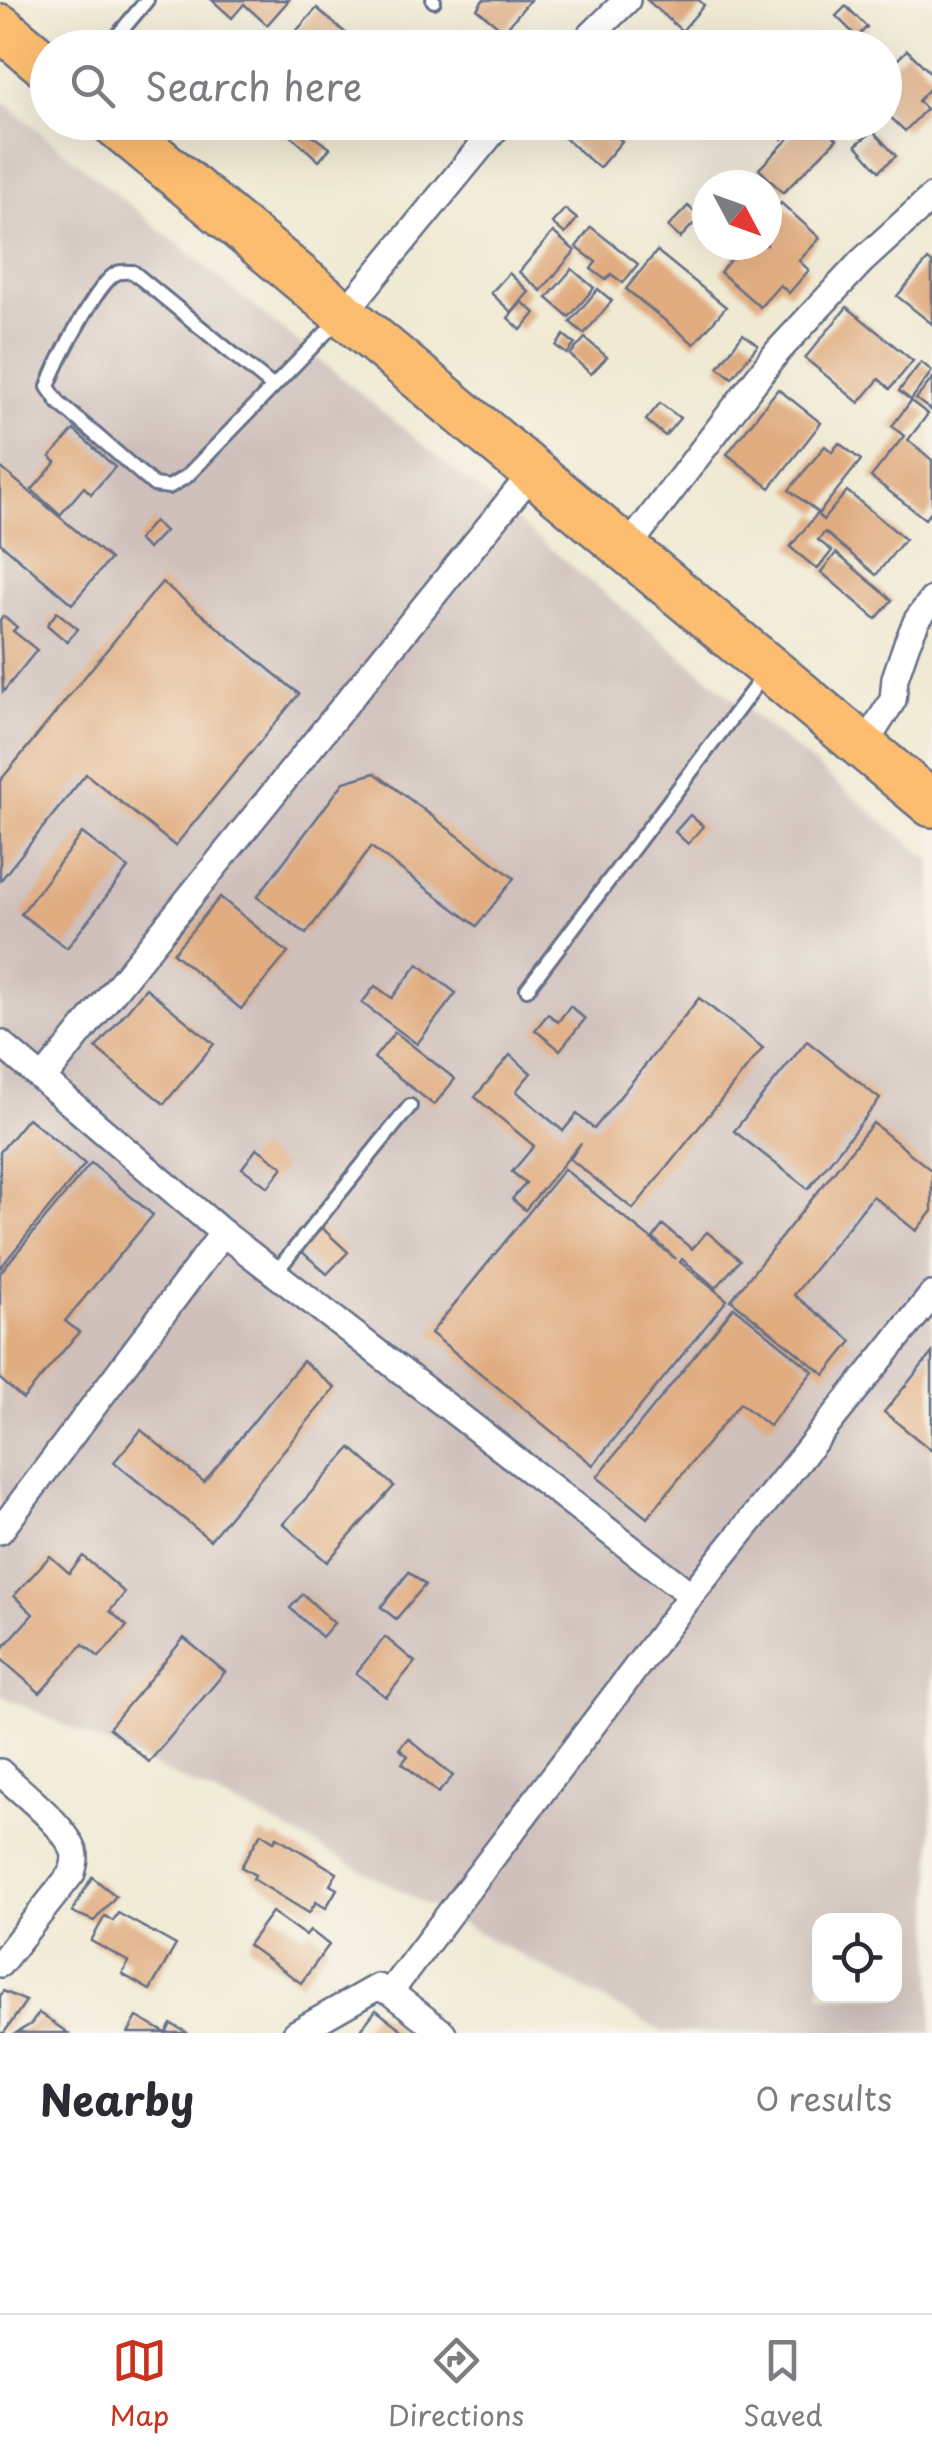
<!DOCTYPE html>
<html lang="en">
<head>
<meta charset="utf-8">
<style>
	body { margin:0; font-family:"Playpen Sans",sans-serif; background:#f7f7f7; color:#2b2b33 }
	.controls { position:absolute; right:30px; bottom:30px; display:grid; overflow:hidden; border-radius:20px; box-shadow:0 10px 40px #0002 }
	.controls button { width:90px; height:90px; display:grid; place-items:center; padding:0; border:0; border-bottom:2px solid #e1e1e2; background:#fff; color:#2b2b33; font:50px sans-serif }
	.compass { position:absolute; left:692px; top:170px; width:90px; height:90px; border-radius:50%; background:#fff; box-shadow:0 10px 40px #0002; rotate:131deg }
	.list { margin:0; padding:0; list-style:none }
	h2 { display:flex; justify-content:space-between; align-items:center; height:130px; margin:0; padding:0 40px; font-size:42px }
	h2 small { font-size:32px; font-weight:400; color:#7c7c81 }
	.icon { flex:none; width:55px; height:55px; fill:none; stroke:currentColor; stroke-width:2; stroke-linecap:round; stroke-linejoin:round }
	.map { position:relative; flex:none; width:932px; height:2033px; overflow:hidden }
	.search { position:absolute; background:#fff; box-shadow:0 10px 40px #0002; left:30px; right:30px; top:30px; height:110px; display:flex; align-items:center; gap:25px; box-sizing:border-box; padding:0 35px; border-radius:55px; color:#7c7c81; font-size:38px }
	.sheet { height:280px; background:#fff }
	nav { display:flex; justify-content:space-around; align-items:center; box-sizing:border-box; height:140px; border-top:2px solid #e1e1e2; background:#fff; font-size:28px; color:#7c7c81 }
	nav a { display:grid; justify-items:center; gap:5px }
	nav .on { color:#c8321e }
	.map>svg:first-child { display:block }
	.industrial { fill:#cfc0bb; fill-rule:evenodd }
	.building { fill:#e0ac80 }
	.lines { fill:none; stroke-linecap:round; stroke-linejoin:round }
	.lane-casing { stroke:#667087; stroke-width:18 }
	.street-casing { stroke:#667087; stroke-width:30 }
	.highway-casing { stroke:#667087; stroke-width:50 }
	.lane { stroke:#fff; stroke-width:12 }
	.street { stroke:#fff; stroke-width:25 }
	.highway { stroke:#fcbd6f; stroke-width:45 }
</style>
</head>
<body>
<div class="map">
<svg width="932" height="2033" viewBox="0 0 932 2033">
	<rect width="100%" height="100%" fill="#f7f3e8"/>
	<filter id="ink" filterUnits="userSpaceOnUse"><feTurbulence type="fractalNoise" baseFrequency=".01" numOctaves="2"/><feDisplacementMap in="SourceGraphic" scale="20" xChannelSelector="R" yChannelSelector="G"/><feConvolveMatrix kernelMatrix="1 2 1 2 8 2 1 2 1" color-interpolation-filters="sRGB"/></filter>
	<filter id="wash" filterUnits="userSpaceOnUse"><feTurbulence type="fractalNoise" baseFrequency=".0048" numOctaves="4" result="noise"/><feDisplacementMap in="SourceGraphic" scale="40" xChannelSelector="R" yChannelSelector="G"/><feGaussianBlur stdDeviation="2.25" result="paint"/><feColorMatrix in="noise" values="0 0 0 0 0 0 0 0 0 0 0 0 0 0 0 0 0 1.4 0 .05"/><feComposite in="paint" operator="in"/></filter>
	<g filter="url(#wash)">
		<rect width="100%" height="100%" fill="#f0ead4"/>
		<path class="industrial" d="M 0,99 L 932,861 L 932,2033 L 665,2033 L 265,1818 L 0,1695 ZM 820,1920 L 894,1920 L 894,1996 L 820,1996 Z"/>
		<g id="blocks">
			<g class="building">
				<polygon points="212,0 289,0 267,25 244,4 232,18"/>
				<polygon points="483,0 530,0 504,31 477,9"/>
				<polygon points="647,0 699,0 704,5 682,31"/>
				<polygon points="846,6 867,27 857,37 836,16"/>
				<polygon points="317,8 358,44 355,48 281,48"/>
				<polygon points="822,33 838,48 808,48"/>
				<polygon points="907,50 932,74 932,86 918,101 926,109 905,131 884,111 884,73"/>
				<polygon points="274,122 299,122 287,135"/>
				<polygon points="558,122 601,122 622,141 599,168 553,128"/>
				<polygon points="765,122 797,122 782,139"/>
				<polygon points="805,122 820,122 837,139 783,193 759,169"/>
				<polygon points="298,126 330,148 319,161 290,135"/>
				<polygon points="873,131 896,156 879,171 856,145"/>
				<polygon points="781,203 820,238 799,261 809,270 789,293 780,285 760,307 720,272 743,245 767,245 767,220"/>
				<polygon points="688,206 700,217 680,238 668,227"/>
				<polygon points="565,209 577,219 565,234 552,223"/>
				<polygon points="591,227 638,264 623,283 611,274 606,280 591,269 596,262 576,247"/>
				<polygon points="553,232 575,251 541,291 519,272"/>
				<polygon points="657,251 726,307 694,344 626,289"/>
				<polygon points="928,260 932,263 932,324 897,296"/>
				<polygon points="572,269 594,288 569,317 547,298"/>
				<polygon points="509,273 529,292 511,312 491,293"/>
				<polygon points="598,289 612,301 584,334 570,322"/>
				<polygon points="522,302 535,313 521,330 508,318"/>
				<polygon points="847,307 913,361 890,389 879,379 859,403 805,358"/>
				<polygon points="743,334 758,345 732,378 718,367"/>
				<polygon points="564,335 575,344 567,354 556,346"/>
				<polygon points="585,338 607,357 591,374 570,355"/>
				<polygon points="921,362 932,371 911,400 899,391"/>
				<polygon points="932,379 932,411 916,399"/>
				<polygon points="778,389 821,423 770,488 727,454"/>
				<polygon points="911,401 928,414 908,440 932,460 932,510 925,519 871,477 904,436 892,426"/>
				<polygon points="660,403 680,418 665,436 646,420"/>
				<polygon points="74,430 115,467 91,494 84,487 60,515 32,490 56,462 50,457"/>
				<polygon points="839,443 861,460 819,513 789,490 825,446 832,452"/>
				<polygon points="0,467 110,559 72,604 0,543"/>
				<polygon points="847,491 905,539 876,575 825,532 818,540 832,551 817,569 790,547 817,514 823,520"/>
				<polygon points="154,521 165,531 148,549 138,540"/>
				<polygon points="836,553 892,600 876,619 821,572"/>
				<polygon points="162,582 299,694 175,846 86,774 0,881 0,781"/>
				<polygon points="57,612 78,629 67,642 47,625"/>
				<polygon points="3,616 17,627 13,631 37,650 3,692 0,620"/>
				<polygon points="375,773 514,878 477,926 371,847 306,934 257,897 344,782"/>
				<polygon points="690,815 703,826 688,844 675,832"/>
				<polygon points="82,833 128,868 67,948 21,914"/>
				<polygon points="220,897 288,953 241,1009 173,953"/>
				<polygon points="418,964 456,993 417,1044 362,1003 375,986 392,998"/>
				<polygon points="146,988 214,1044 164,1104 96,1048"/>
				<polygon points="699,998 763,1048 633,1209 570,1159 581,1143 525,1210 512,1199 526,1183 512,1172 534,1146 475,1097 510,1055 531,1073 516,1091 563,1131 577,1114 594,1129"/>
				<polygon points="570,1006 585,1019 560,1050 535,1030 548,1014 558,1022"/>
				<polygon points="395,1032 455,1079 434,1105 374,1058"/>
				<polygon points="807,1041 880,1099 808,1189 734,1131"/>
				<polygon points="28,1118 85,1164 0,1268 0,1152"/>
				<polygon points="873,1123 932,1171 932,1211 916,1231 873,1196 794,1295 852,1341 825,1375 731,1300"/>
				<polygon points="257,1148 283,1167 268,1187 242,1168"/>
				<polygon points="91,1163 153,1215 65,1321 79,1332 23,1399 0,1379 0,1273"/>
				<polygon points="564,1169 676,1259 653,1238 663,1225 692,1249 707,1232 740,1260 716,1288 682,1259 680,1262 727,1300 593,1465 431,1333"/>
				<polygon points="321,1227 348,1252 327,1274 300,1250"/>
				<polygon points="734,1307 813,1371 769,1426 740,1403 647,1518 597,1477"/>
				<polygon points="932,1353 932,1451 884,1412"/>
				<polygon points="303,1361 335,1388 210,1540 114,1462 141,1430 204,1482"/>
				<polygon points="351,1448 394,1486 327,1562 283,1524"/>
				<polygon points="50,1556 69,1573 83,1556 125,1593 110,1611 127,1626 99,1657 83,1644 40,1693 0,1658 0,1651 33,1614 14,1596"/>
				<polygon points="409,1572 425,1585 396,1619 381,1607"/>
				<polygon points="303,1594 334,1623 322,1637 290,1608"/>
				<polygon points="385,1637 415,1662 386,1697 356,1673"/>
				<polygon points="184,1638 225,1672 149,1762 109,1728"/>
				<polygon points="408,1738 453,1776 438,1793 402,1763 408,1756 399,1749"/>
				<polygon points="261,1833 274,1841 277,1837 337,1873 330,1885 337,1889 326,1908 316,1902 309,1913 253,1879 255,1875 241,1867"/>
				<polygon points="92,1877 116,1896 94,1921 72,1912"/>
				<polygon points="272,1912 306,1936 310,1930 329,1945 301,1983 248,1945"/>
				<polygon points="118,1913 176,1945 150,1990 122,1974 129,1962 91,1941 105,1916 113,1921"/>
				<polygon points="3,1991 26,2001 4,2033 0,2033 0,1996"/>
				<polygon points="376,2010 406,2033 358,2033"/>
				<polygon points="39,2013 68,2033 16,2033 31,2024"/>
				<polygon points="137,2017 166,2033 171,2024 188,2033 128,2033"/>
			</g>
		</g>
	</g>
	<g filter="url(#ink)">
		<use href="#blocks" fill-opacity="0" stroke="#667087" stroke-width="2.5"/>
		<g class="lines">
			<defs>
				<g id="lane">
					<polyline points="433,0 434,1"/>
					<polyline points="107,48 147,0"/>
					<path d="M 272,386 L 133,272 C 128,272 122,271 117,273 C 98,281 55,365 48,387 L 59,403 L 154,485 L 169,487 L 187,476 L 340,318"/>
					<polyline points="527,989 764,675"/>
					<polyline points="275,1273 410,1106"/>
				</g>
				<g id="street">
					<polyline points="578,48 627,0"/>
					<polyline points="342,316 501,122"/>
					<polyline points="625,551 778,351 861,262 932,197"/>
					<polyline points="863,747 893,700 895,678 907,643 917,620 932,600"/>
					<polyline points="0,1043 223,1233 691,1595"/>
					<polyline points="43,1079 532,473"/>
					<polyline points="0,1531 223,1233"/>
					<path d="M 0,1772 C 20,1791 63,1824 73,1849 C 77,1857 74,1865 72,1873 L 0,1964"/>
					<polyline points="390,1992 691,1595 932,1295"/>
					<polyline points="296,2033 377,1987 390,1992 443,2033"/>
				</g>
				<g id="highway">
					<polyline points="0,27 48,67"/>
					<polyline points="113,122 932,804"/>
				</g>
			</defs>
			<use href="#lane" class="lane-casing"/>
			<use href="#street" class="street-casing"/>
			<use href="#highway" class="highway-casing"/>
			<use href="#lane" class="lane"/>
			<use href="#street" class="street"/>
			<use href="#highway" class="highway"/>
		</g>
	</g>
</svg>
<div class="controls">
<button><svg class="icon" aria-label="locate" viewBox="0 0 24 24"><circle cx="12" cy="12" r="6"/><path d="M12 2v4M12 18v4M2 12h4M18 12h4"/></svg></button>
</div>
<svg class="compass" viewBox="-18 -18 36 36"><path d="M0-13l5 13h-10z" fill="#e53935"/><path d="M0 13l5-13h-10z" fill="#7c7c81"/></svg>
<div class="search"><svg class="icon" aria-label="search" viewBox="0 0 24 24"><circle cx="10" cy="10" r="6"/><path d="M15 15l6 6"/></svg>Search here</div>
</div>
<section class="sheet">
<h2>Nearby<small>0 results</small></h2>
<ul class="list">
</ul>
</section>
<nav>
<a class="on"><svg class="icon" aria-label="map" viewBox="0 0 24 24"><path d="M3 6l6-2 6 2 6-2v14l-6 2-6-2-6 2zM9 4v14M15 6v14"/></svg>Map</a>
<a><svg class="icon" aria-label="directions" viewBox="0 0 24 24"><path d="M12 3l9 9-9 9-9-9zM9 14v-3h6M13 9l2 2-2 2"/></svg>Directions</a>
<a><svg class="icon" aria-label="saved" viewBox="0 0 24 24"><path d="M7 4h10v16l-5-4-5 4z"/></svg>Saved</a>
</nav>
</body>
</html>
